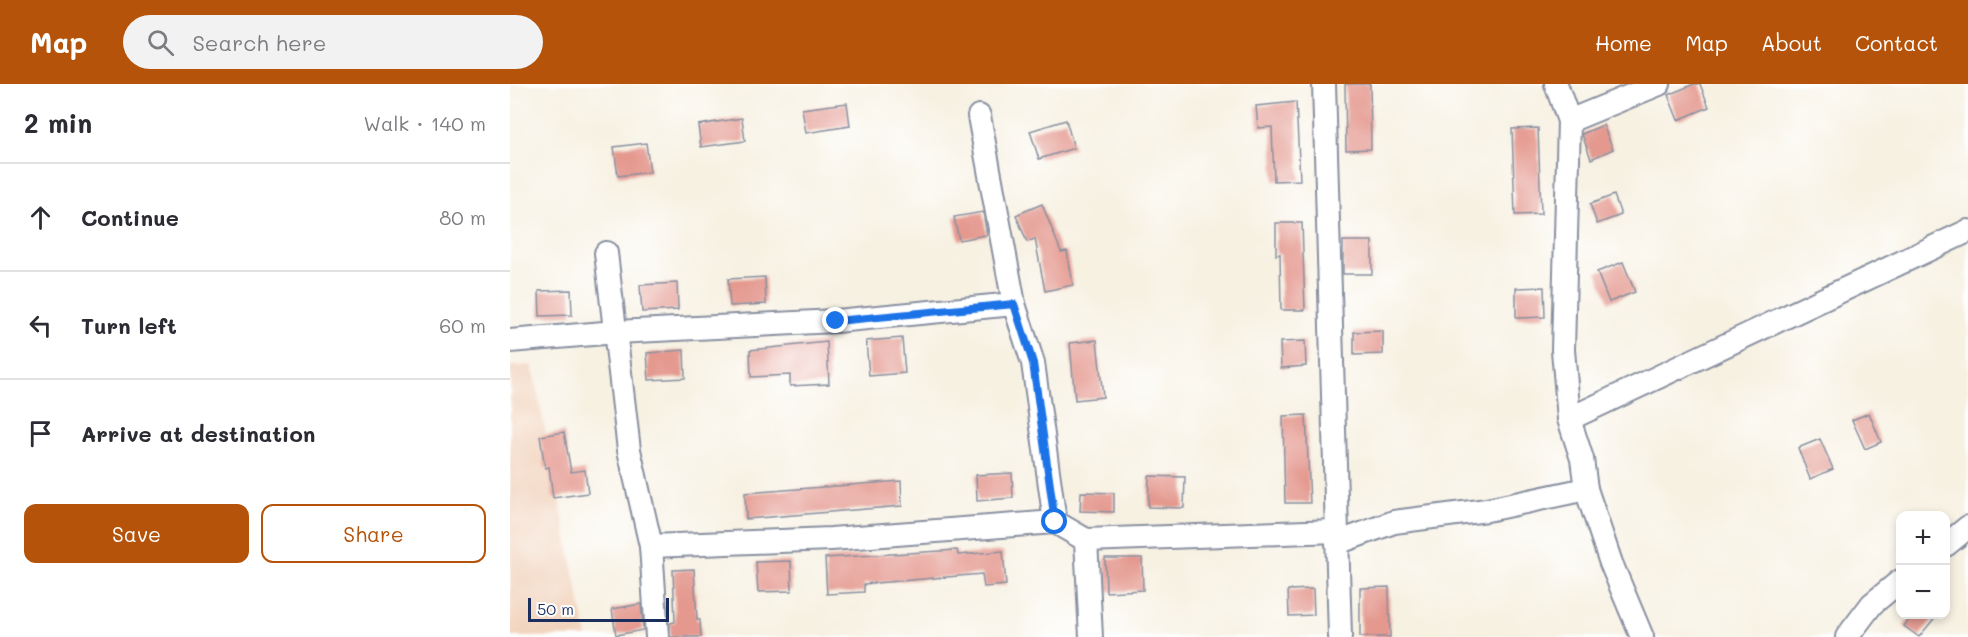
<!DOCTYPE html>
<html lang="en">
<head>
<meta charset="utf-8">
<style>
	body { margin:0; font-family:Mali,sans-serif; background:#f2f2f3; color:#2b2b33 }
	.controls { position:absolute; right:18px; bottom:18px; display:grid; overflow:hidden; border-radius:12px; box-shadow:0 3px 9px #0003 }
	.controls button { width:54px; height:54px; display:grid; place-items:center; padding:0; border:0; border-bottom:2px solid #e1e1e2; background:#fff; color:#2b2b33; font:30px sans-serif }
	.scale { position:absolute; left:18px; bottom:15px; width:141px; box-sizing:border-box; padding-left:6px; border:3px solid #1b2f5e; border-top:0; font-size:16px; line-height:21px; white-space:nowrap; color:#1b2f5e; -webkit-text-stroke:4px #fff; paint-order:stroke }
	.stop { position:absolute; width:18px; height:18px; margin:-14px; border:4px solid #1a73e8; border-radius:50%; background:#fff }
	.stop.end { background:#1a73e8; border-color:#fff; box-shadow:0 2px 6px #0008 }
	.list { margin:0; padding:0; list-style:none }
	h2 { display:flex; justify-content:space-between; align-items:center; height:78px; margin:0; padding:0 24px; font-size:26px }
	h2 small { font-size:20px; font-weight:400; color:#7c7c81 }
	.list li { display:grid; grid-template-columns:39px 1fr auto; gap:18px; align-items:center; box-sizing:border-box; height:108px; padding:0 24px; border-top:2px solid #e1e1e2 }
	.list b { display:block; font-size:22px; white-space:nowrap }
	.list em { font-size:20px; font-style:normal; color:#7c7c81 }
	.actions { display:flex; gap:12px; padding:18px 24px }
	.actions a { flex:1; padding:14px 0; border:2px solid #b45309; border-radius:12px; text-align:center; font-size:21px; color:#b45309 }
	.actions .main { background:#b45309; color:#fff }
	.icon { flex:none; width:33px; height:33px; fill:none; stroke:currentColor; stroke-width:2; stroke-linecap:round; stroke-linejoin:round }
	.map { position:relative; flex:none; width:1458px; height:553px; overflow:hidden }
	header { display:flex; align-items:center; gap:36px; box-sizing:border-box; height:84px; padding:0 30px; background:#b45309; color:#fff }
	header strong { font-size:28px }
	nav { display:flex; gap:33px; margin-inline-start:auto; font-size:21px }
	.search { width:420px; height:54px; background:#f2f2f3; display:flex; align-items:center; gap:15px; box-sizing:border-box; padding:0 21px; border-radius:33px; color:#7c7c81; font-size:22px }
	main { display:flex }
	aside { flex:1; background:#fff }
	.map>svg:first-child { display:block }
	.built { fill:#f2d4be }
	.building { fill:#e4988e }
	.lines { fill:none; stroke-linecap:round; stroke-linejoin:round }
	.minor-casing { stroke:#8990a0; stroke-width:26 }
	.minor { stroke:#fff; stroke-width:22 }
	.route { stroke:#1a73e8; stroke-width:8 }
</style>
</head>
<body>
<header>
<strong>Map</strong>
<div class="search"><svg class="icon" aria-label="search" viewBox="0 0 24 24"><circle cx="10" cy="10" r="6"/><path d="M15 15l6 6"/></svg>Search here</div>
<nav><a>Home</a><a>Map</a><a>About</a><a>Contact</a></nav>
</header>
<main>
<aside>
<h2>2 min<small>Walk · 140 m</small></h2>
<ul class="list">
<li><svg class="icon" aria-label="ahead" viewBox="0 0 24 24"><path d="M12 20V5M6 11l6-6 6 6"/></svg><div><b>Continue</b></div><em>80 m</em></li>
<li><svg class="icon" aria-label="left" viewBox="0 0 24 24"><path d="M17 20v-9H6M10 6l-5 5 5 5"/></svg><div><b>Turn left</b></div><em>60 m</em></li>
<li><svg class="icon" aria-label="arrive" viewBox="0 0 24 24"><path d="M6 21V4h12l-3 4 3 4H6"/></svg><div><b>Arrive at destination</b></div></li>
</ul>
<div class="actions"><a class="main">Save</a><a>Share</a></div>
</aside>
<div class="map">
<svg width="1458" height="553" viewBox="0 0 1458 553">
	<rect width="100%" height="100%" fill="#fff"/>
	<filter id="ink" filterUnits="userSpaceOnUse"><feTurbulence type="fractalNoise" baseFrequency=".0167" numOctaves="2"/><feDisplacementMap in="SourceGraphic" scale="12" xChannelSelector="R" yChannelSelector="G"/><feConvolveMatrix kernelMatrix="1 2 1 2 8 2 1 2 1" color-interpolation-filters="sRGB"/></filter>
	<filter id="wash" filterUnits="userSpaceOnUse"><feTurbulence type="fractalNoise" baseFrequency=".008" numOctaves="4" result="noise"/><feDisplacementMap in="SourceGraphic" scale="24" xChannelSelector="R" yChannelSelector="G"/><feGaussianBlur stdDeviation="1.35" result="paint"/><feColorMatrix in="noise" values="0 0 0 0 0 0 0 0 0 0 0 0 0 0 0 0 0 1.4 0 .05"/><feComposite in="paint" operator="in"/></filter>
	<g filter="url(#wash)">
		<rect width="100%" height="100%" fill="#f7f1e2"/>
		<polygon class="built" points="22,281 77,553 0,553 0,282"/>
		<g id="blocks">
			<g class="building">
				<polygon points="835,0 860,0 861,65 836,66"/>
				<polygon points="1184,0 1190,0 1199,23 1168,36 1158,11"/>
				<polygon points="786,18 790,96 764,97 762,43 748,44 746,22"/>
				<polygon points="337,19 340,42 296,49 292,25"/>
				<polygon points="232,34 235,57 191,63 188,41"/>
				<polygon points="556,36 564,64 529,75 520,47"/>
				<polygon points="1093,41 1103,65 1081,75 1072,50"/>
				<polygon points="1028,44 1031,130 1005,131 1002,45"/>
				<polygon points="136,59 140,88 108,92 104,63"/>
				<polygon points="1104,111 1111,131 1087,140 1080,120"/>
				<polygon points="532,120 551,168 557,167 563,201 535,207 525,155 517,158 506,131"/>
				<polygon points="473,128 477,151 449,156 444,133"/>
				<polygon points="766,139 792,139 795,226 771,226 770,170 766,171"/>
				<rect x="833" y="157" width="29" height="33"/>
				<polygon points="1113,178 1125,208 1099,218 1087,188"/>
				<polygon points="255,193 256,220 220,222 218,195"/>
				<polygon points="167,199 168,226 132,228 130,201"/>
				<polygon points="1034,203 1035,233 1006,234 1006,204"/>
				<polygon points="61,206 62,231 30,232 29,207"/>
				<polygon points="873,247 873,270 844,271 844,248"/>
				<polygon points="392,254 395,289 359,292 356,257"/>
				<polygon points="587,256 593,313 565,316 560,259"/>
				<polygon points="795,257 796,282 771,284 770,258"/>
				<polygon points="317,258 319,300 280,302 280,291 241,293 240,266"/>
				<polygon points="174,266 175,294 139,296 137,269"/>
				<polygon points="1359,329 1371,358 1355,365 1342,336"/>
				<polygon points="796,331 800,419 775,419 773,332"/>
				<polygon points="54,348 61,388 75,386 78,409 43,414 39,383 35,384 30,352"/>
				<polygon points="1310,355 1323,385 1300,395 1288,364"/>
				<polygon points="502,389 503,414 467,417 466,391"/>
				<polygon points="639,392 675,393 674,424 638,423"/>
				<polygon points="391,397 392,422 236,435 235,409"/>
				<polygon points="571,408 604,409 604,428 570,427"/>
				<polygon points="447,466 448,471 493,467 496,501 474,503 472,490 354,500 354,508 317,510 315,474"/>
				<polygon points="595,474 632,474 633,506 596,508"/>
				<polygon points="281,477 282,507 248,508 246,478"/>
				<polygon points="184,485 187,536 190,536 191,553 160,553 160,539 165,538 163,486"/>
				<polygon points="879,503 880,553 850,553 850,504"/>
				<polygon points="803,505 804,531 779,532 778,506"/>
				<polygon points="131,520 133,546 106,551 102,525"/>
				<polygon points="1403,531 1427,531 1409,553 1394,542"/>
			</g>
		</g>
	</g>
	<g filter="url(#ink)">
		<use href="#blocks" fill-opacity="0" stroke="#8990a0" stroke-width="1.5"/>
		<g class="lines">
			<defs>
				<g id="minor">
					<polyline points="814,0 830,553"/>
					<polyline points="1046,0 1059,37 1053,266 1059,335 1072,375 1076,405 1101,479 1132,553"/>
					<polyline points="469,32 504,220 523,279 545,438"/>
					<polyline points="1059,37 1149,0"/>
					<polyline points="96,169 119,366 141,462 147,553"/>
					<polyline points="0,257 106,248 326,237 504,220"/>
					<polyline points="1059,335 1458,147"/>
					<polyline points="576,456 581,553"/>
					<polyline points="827,459 884,438 977,426 1076,405"/>
					<polyline points="1436,461 1458,443"/>
					<polyline points="141,462 321,455 545,438 576,456 826,447"/>
					<polyline points="1337,553 1362,520 1390,497"/>
				</g>
			</defs>
			<use href="#minor" class="minor-casing"/>
			<use href="#minor" class="minor"/>
		</g>
	</g>
	<g class="lines" filter="url(#ink)">
		<polyline class="route" points="326,237 504,220 523,279 545,438"/>
	</g>
</svg>
<div class="controls">
<button>+</button>
<button>−</button>
</div>
<div class="scale">50 m</div>
<div class="stop" style="left:545px;top:438px"></div>
<div class="stop end" style="left:326px;top:237px"></div>
</div>
</main>
</body>
</html>
